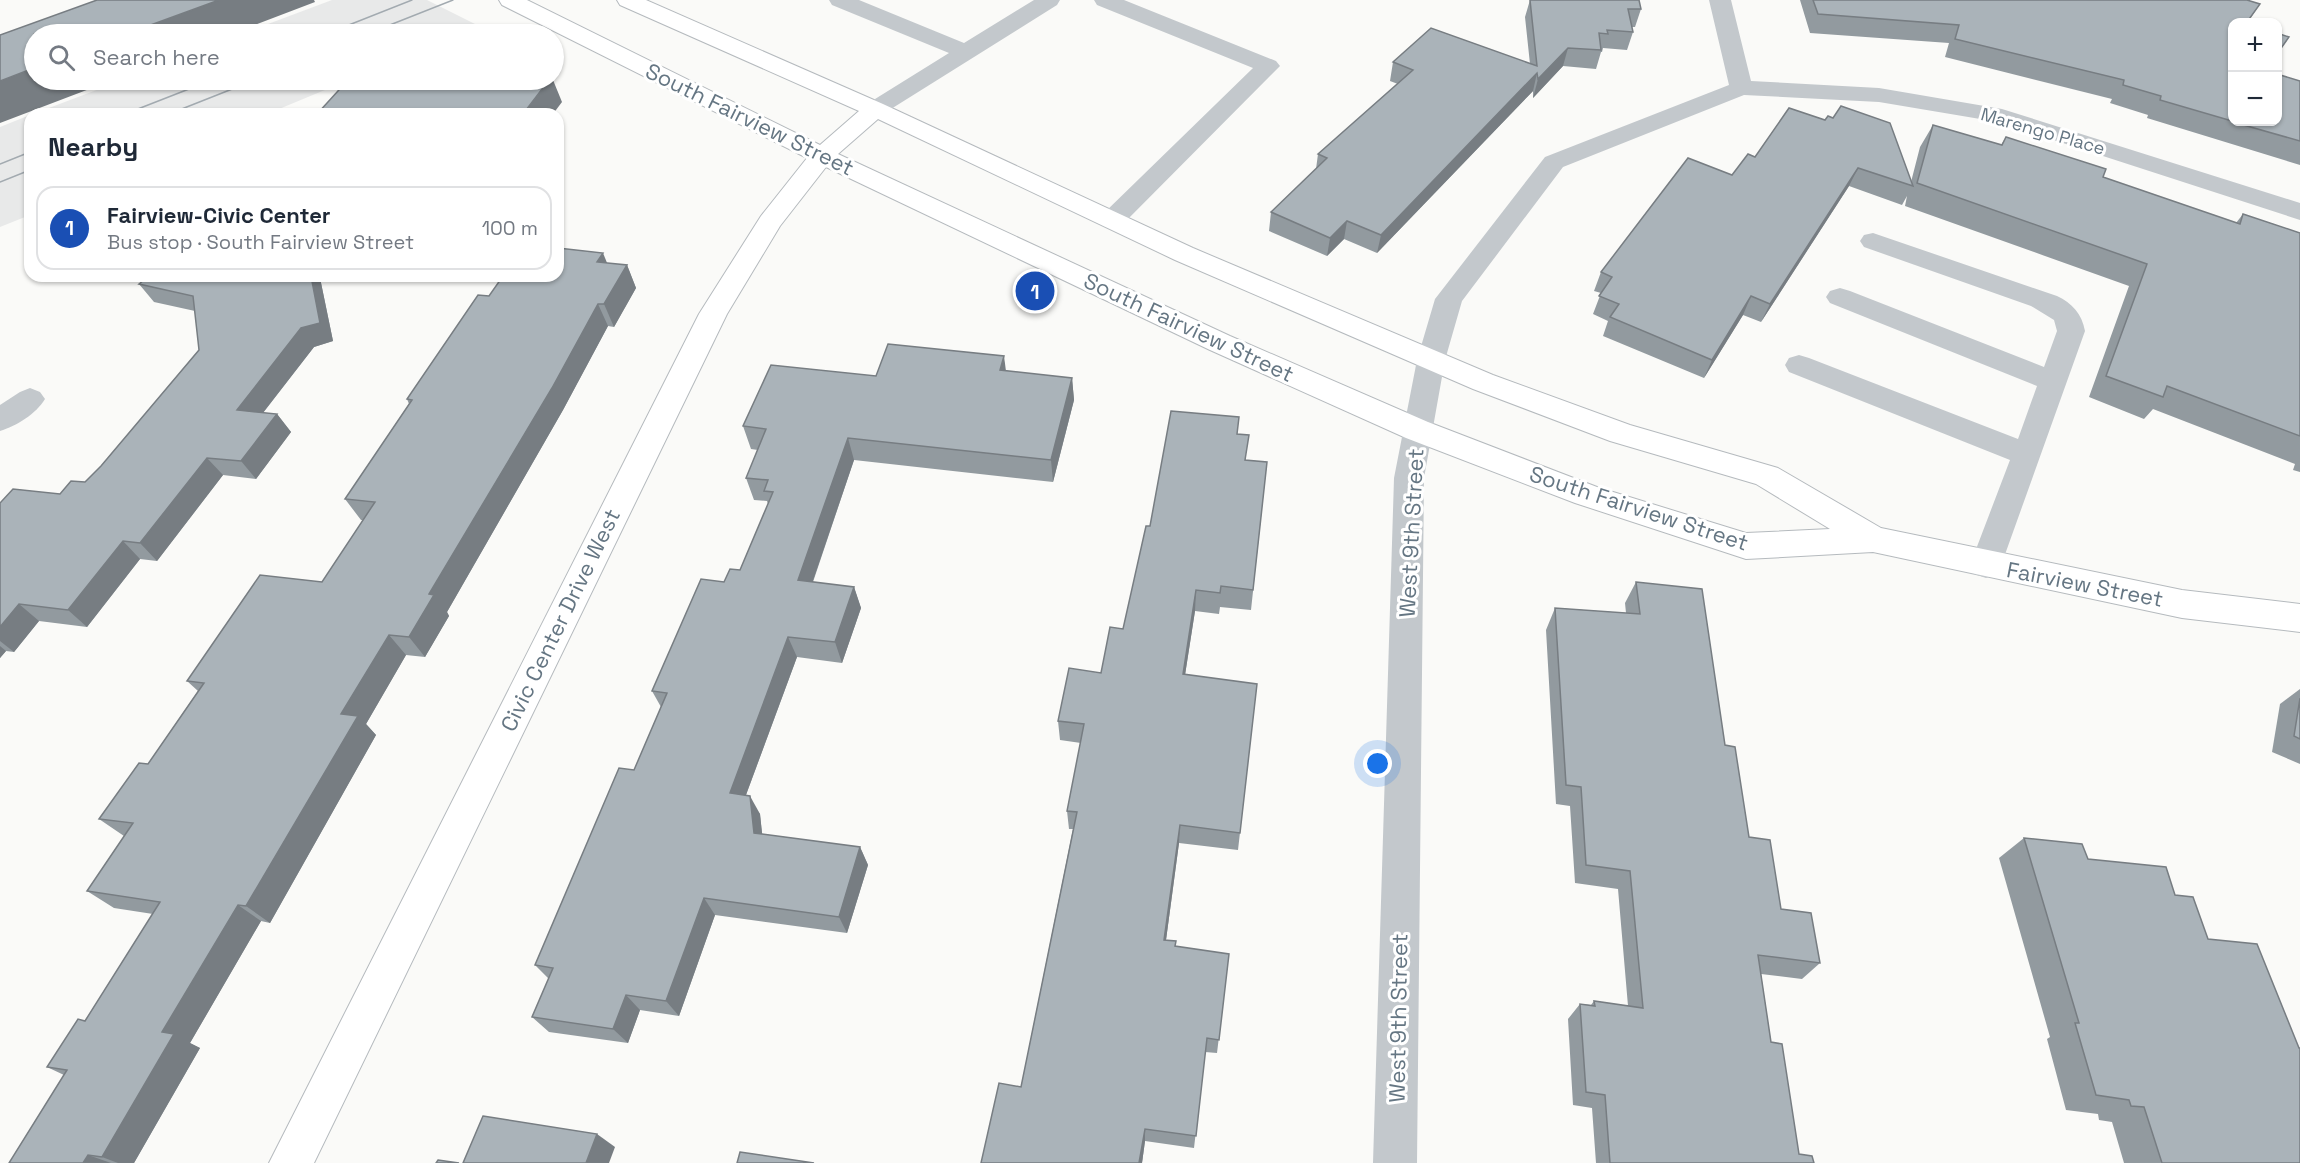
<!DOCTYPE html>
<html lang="en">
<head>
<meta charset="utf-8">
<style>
	body { margin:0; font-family:"Space Grotesk",sans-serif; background:#f2f2f3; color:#1f2937 }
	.controls { position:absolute; right:18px; top:18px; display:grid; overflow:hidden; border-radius:12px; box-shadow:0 2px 4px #0004 }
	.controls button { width:54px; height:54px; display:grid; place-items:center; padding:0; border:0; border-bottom:2px solid #e0e1e3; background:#fff; color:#1f2937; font:30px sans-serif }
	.you { position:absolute; left:1378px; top:764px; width:21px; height:21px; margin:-15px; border:4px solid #fff; border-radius:50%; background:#1a73e8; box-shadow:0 0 0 9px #1a73e833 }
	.badge { display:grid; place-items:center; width:39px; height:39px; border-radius:50%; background:#1a73e8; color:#fff; font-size:20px; font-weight:700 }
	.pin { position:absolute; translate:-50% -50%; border:3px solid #fff; box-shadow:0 2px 6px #0006 }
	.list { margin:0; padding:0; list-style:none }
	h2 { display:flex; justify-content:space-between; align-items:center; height:78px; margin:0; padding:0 24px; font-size:26px }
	h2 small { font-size:20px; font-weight:400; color:#747a83 }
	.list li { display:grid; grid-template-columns:39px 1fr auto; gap:18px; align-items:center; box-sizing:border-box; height:84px; margin:0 12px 12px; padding:0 12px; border:2px solid #e0e1e3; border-radius:18px }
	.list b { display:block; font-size:22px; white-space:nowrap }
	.list p { margin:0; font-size:20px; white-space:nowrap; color:#747a83 }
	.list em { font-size:20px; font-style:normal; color:#747a83 }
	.icon { flex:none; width:33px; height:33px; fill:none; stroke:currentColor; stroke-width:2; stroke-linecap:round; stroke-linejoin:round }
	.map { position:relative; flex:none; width:2300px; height:1163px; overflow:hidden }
	.search { position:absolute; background:#fff; box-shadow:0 2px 4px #0004; left:24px; top:24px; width:540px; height:66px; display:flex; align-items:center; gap:15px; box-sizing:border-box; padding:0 21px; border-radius:33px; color:#747a83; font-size:22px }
	.panel { position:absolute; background:#fff; box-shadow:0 2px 4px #0004; left:24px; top:108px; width:540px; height:174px; border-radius:18px }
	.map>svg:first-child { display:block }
	.built { fill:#e8e9e9 }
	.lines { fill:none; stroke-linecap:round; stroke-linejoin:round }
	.major-casing { stroke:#b5babe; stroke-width:2 }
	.minor { fill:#c3c8cc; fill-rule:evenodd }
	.major { fill:#fff; fill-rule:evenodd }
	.tram { stroke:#a2aab0; stroke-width:1.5 }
	.wall { fill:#929a9f }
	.shaded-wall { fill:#777d82 }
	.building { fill:#aab3b9; stroke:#777d82; stroke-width:1.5 }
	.labels { text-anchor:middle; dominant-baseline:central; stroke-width:6; stroke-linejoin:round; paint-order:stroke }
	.far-street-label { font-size:18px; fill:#657683; stroke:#fff }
	.street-label { font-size:22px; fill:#657683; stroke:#fff }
</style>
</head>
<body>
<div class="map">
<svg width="2300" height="1163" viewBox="0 0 2300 1163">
	<rect width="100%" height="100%" fill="#fafaf8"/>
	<g class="built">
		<polygon points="332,0 427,0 477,25 455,34 241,34"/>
		<polygon points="123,80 349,80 267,114 33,114"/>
		<polygon points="30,115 30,215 0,227 0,127"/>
	</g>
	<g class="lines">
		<defs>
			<path id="major" d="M 499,0 L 527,0 L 820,145 L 859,111 L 620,5 L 617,0 L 646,0 L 883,104 L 1193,248 L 1493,375 L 1630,425 L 1778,468 L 1881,528 L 2182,590 L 2300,604 L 2300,632 L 2182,618 L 1873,552 L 1746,559 L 1575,503 L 1406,438 L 1210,350 L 826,167 L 780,226 L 727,314 L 314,1163 L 269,1163 L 699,314 L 761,216 L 807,158 L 502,5 ZM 878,119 L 1175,260 L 1473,389 L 1610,441 L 1756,484 L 1830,529 L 1746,533 L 1597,487 L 1428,422 L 1230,336 L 838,154 Z"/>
		</defs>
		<use href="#major" class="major-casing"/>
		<g class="minor">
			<polygon points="829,0 859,0 964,43 1034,0 1060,0 1057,5 883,114 867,114 863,109 867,104 949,53 832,5"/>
			<polygon points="1094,0 1124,0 1276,61 1280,66 1121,226 1112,228 1103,226 1099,220 1103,214 1253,68 1097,5"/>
			<polygon points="1709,0 1731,0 1751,81 1879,88 2002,109 2300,203 2300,220 1998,122 1879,102 1744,95 1563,167 1462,301 1445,360 1424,478 1417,1163 1373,1163 1394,478 1417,360 1435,299 1545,157 1729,85"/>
			<path d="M 1873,233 L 2057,296 C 2072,303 2082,314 2085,331 L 1998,574 L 1986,578 L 1974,574 L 1970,565 L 2010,460 L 1789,372 L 1785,365 L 1789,358 L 1799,355 L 1809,358 L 2018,439 L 2037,386 L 1830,303 L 1826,297 L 1830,291 L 1840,288 L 1850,291 L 2044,367 L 2057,331 L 2054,320 L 2031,306 L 1864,247 L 1860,241 L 1864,235 Z"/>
			<path d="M 30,388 L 40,392 L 45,399 C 36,414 16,426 0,431 L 0,405 L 20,392 Z"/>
		</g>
		<use href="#major" class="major"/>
		<g class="tram">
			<polyline points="326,34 412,0"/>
			<polyline points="367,34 453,0"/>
			<polyline points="125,114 212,80"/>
			<polyline points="169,114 255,80"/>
			<polyline points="0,164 30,152"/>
			<polyline points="0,182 30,170"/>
		</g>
	</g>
	<g class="wall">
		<polygon points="1530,0 1641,9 1635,27 1632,27 1633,32 1627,50 1603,48 1602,52 1601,52 1596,69 1563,66 1533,98 1533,91 1377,253 1344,239 1327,256 1269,231 1271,212 1316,169 1318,154 1398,84 1390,81 1393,62 1530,64 1525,17"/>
		<polygon points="1800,0 2247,0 2260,4 2248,22 2232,22 2232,122 2300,81 2300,165 2147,118 2148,115 2110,103 2112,99 1945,57 1949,43 1810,33"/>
		<polygon points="1789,108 1911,182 1920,147 1933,125 2001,145 2006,137 2103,177 2236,223 2243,214 2300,233 2300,472 2293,470 2295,464 2153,409 2144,419 2089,397 2129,286 1905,206 1907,196 1902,205 1849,186 1761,322 1743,315 1704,378 1603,336 1608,321 1593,314 1601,293 1594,291 1601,272 1732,175 1755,157"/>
		<polygon points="607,263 627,265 636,288 614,327 608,326 563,410 447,612 449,616 425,657 406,655 366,724 376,735 270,923 261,921 190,1043 200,1048 134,1163 9,1163 64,1075 47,1067 85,1021 153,914 114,908 87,891 124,836 99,819 148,764 198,691 187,681 322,582 363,520 361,520 345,499 409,404 407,399 489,296"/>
		<polygon points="149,276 319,276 320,278 333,341 314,347 263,413 277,414 291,432 256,479 223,475 157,561 140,559 87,627 39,621 14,652 6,651 0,658 0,503 60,494 85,482 101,466 199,350 195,311 154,302 139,284"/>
		<polygon points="1006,371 1072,378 1074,400 1053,482 854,460 813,582 854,587 861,608 842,663 797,657 746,795 760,814 762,834 860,847 868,865 847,933 715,915 679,1016 640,1010 628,1043 549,1032 532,1017 549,979 535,965 634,770 661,707 652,691 724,582 740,570 768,504 767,501 754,500 746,478 758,450 751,449 743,426 876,376"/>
		<polygon points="1238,434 1246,460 1267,462 1251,610 1220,607 1219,614 1195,611 1185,675 1257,684 1238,850 1179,843 1166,940 1175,946 1229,954 1217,1053 1205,1052 1194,1148 1145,1141 1142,1163 981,1163 1021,1087 1073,829 1069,829 1067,811 1081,743 1060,740 1058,721 1101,673 1123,629 1150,526"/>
		<polygon points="1636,582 1725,745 1749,837 1781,909 1820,963 1802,979 1761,974 1771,1042 1799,1154 1814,1163 1596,1163 1592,1108 1573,1105 1568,1019 1580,1004 1591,1005 1594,1001 1628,1006 1618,889 1575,883 1570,806 1556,804 1546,630 1555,608 1626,613 1625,603"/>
		<polygon points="2300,689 2300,764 2272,752 2280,704"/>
		<polygon points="2024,838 2088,859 2175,895 2208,939 2300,1163 2124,1163 2112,1122 2099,1120 2098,1114 2066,1110 2047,1039 2050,1037 1999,858"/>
	</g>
	<g class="shaded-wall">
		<polygon points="219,0 314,0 315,2 231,34 126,34"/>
		<polygon points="1568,48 1563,66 1533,98 1538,79"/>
		<polygon points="34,68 34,80 113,80 0,123 0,81"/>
		<polygon points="1537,73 1533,91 1377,253 1381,235"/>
		<polygon points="549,80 553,80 562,102 553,114 523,114"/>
		<polygon points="1858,168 1849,186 1761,322 1770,304"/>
		<polygon points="1347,221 1344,239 1327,256 1330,238"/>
		<polygon points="603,253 612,275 597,262"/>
		<polygon points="627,265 636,288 614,327 604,304"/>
		<polygon points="311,276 319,276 320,278 333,341 314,347 251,428 237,410"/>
		<polygon points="1751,296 1743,315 1704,378 1712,360"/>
		<polygon points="598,304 608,326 563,410 447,612 449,616 425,657 409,637 429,594"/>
		<polygon points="1004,356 1007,379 1000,370"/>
		<polygon points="1072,378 1074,400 1053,482 1051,460"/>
		<polygon points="277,414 291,432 256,479 241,461"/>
		<polygon points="848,438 854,460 806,601 798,580"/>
		<polygon points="207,458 223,475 157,561 140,543"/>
		<polygon points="123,541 140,559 87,627 68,610"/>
		<polygon points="854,587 861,608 842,663 835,642"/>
		<polygon points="1196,590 1195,611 1182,694 1183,674"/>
		<polygon points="19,604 39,621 14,652 0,641 0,627"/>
		<polygon points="389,635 406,655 366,724 376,735 270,923 246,906 341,714"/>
		<polygon points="788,637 797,657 740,811 730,793"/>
		<polygon points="0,646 6,651 0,658"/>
		<polygon points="750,796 760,814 764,851 754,833"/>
		<polygon points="1180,825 1179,843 1164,955 1164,940"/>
		<polygon points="860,847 868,865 847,933 839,917"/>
		<polygon points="704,898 715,915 679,1016 666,1001"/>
		<polygon points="238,905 261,921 190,1043 200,1048 134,1163 118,1163 102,1157 162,1032"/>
		<polygon points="626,995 640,1010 628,1043 613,1029"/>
		<polygon points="1145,1129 1145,1141 1142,1163 1139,1163"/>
		<polygon points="597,1134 615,1147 609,1163 586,1163"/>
		<polygon points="88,1155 111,1163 83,1163"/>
	</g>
	<g class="building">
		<polygon points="97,0 219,0 126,34 34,34 34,68 0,81 0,35"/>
		<polygon points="1530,0 1639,0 1641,9 1628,9 1633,32 1607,30 1608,34 1599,33 1601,50 1568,48 1538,79 1537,73 1381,235 1347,221 1330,238 1271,212 1327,158 1318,154 1413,70 1393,62 1431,28 1537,66"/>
		<polygon points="1813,0 2247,0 2260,4 2247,22 2232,22 2232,121 2160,100 2161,96 2123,85 2124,80 1955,39 1959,25 1818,14"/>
		<polygon points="2277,33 2289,37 2277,54"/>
		<polygon points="2277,74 2300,81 2300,141 2233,122 2277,122"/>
		<polygon points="348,80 549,80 523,114 317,114"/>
		<polygon points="1841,106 1890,123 1913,186 1858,168 1770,304 1751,296 1712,360 1610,317 1619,304 1599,296 1612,277 1601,272 1688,158 1732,175 1748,154 1755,157 1789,108 1825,120 1828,116 1833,118"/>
		<polygon points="1933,125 2002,145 2006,137 2106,169 2103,177 2240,224 2243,214 2300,233 2300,436 2167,386 2163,397 2106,376 2147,264 1917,183"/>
		<polygon points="558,248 603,253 597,262 627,265 604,304 598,304 552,388 429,594 434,595 409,637 389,635 341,714 358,716 246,906 238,905 162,1032 174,1034 102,1157 88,1155 83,1163 9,1163 67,1070 47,1067 78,1019 85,1021 160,902 87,891 133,823 99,819 139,763 148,764 204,683 187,681 260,575 322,582 375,502 345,499 412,400 407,399 478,295 489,296 503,276 558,276"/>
		<polygon points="149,276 311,276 320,323 301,328 237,410 277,414 241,461 207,458 140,543 123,541 68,610 19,604 0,627 0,503 13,489 60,494 71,481 85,482 101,466 199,350 193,296 139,284"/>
		<polygon points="888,344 1004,356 1000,370 1072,378 1051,460 848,438 798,580 854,587 835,642 788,637 730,793 750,796 754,833 860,847 839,917 704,898 666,1001 626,995 613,1029 532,1017 553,968 535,965 619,768 634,770 667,693 652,691 701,579 724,582 730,569 740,570 773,492 764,491 768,480 746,478 766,429 743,426 771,365 876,376"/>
		<polygon points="1171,411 1239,417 1237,434 1249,435 1245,460 1267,462 1253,590 1221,586 1220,593 1196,590 1183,674 1257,684 1240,833 1180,825 1164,940 1176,941 1175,946 1229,954 1219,1040 1207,1038 1196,1136 1145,1129 1139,1163 981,1163 999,1083 1021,1087 1077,812 1067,811 1084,724 1058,721 1069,668 1101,673 1110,627 1123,629 1146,526 1150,526"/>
		<polygon points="1636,582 1702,589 1725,745 1735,747 1749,837 1770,840 1781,909 1811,913 1820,963 1758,955 1771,1042 1782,1044 1799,1154 1812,1156 1814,1163 1610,1163 1605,1095 1586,1092 1580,1004 1595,1006 1594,1001 1643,1008 1630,871 1586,865 1581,787 1566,785 1555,608 1640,614"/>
		<polygon points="2300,698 2300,739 2294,736"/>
		<polygon points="2024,838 2082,844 2088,859 2166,867 2175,895 2193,897 2208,939 2257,944 2299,1048 2300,1048 2300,1163 2162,1163 2144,1107 2131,1106 2129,1100 2096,1095 2075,1023 2079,1023"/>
		<polygon points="483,1116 597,1134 586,1163 463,1163"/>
		<polygon points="740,1152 814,1163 737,1163"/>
		<polygon points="438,1160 459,1163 436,1163"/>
	</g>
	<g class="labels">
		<g class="far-street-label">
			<text transform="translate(2043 131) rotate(16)">Marengo Place</text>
		</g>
		<g class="street-label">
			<text transform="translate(750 119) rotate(26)">South Fairview Street</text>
			<text transform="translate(1189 327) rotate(25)">South Fairview Street</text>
			<text transform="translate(1639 508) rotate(18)">South Fairview Street</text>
			<text transform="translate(1411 533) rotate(-87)">West 9th Street</text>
			<text transform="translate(2085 584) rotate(11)">Fairview Street</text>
			<text transform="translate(560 620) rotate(-64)">Civic Center Drive West</text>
			<text transform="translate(1398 1018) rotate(-89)">West 9th Street</text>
		</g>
	</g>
</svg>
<div class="controls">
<button>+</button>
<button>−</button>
</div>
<div class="you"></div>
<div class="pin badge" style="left:1035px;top:291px;background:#1a4fb4">1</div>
<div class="search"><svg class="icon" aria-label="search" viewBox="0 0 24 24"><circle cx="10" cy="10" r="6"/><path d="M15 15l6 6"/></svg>Search here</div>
<section class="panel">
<h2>Nearby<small></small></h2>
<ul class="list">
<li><span class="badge" style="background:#1a4fb4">1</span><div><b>Fairview-Civic Center</b><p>Bus stop · South Fairview Street</p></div><em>100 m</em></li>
</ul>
</section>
</div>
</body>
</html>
